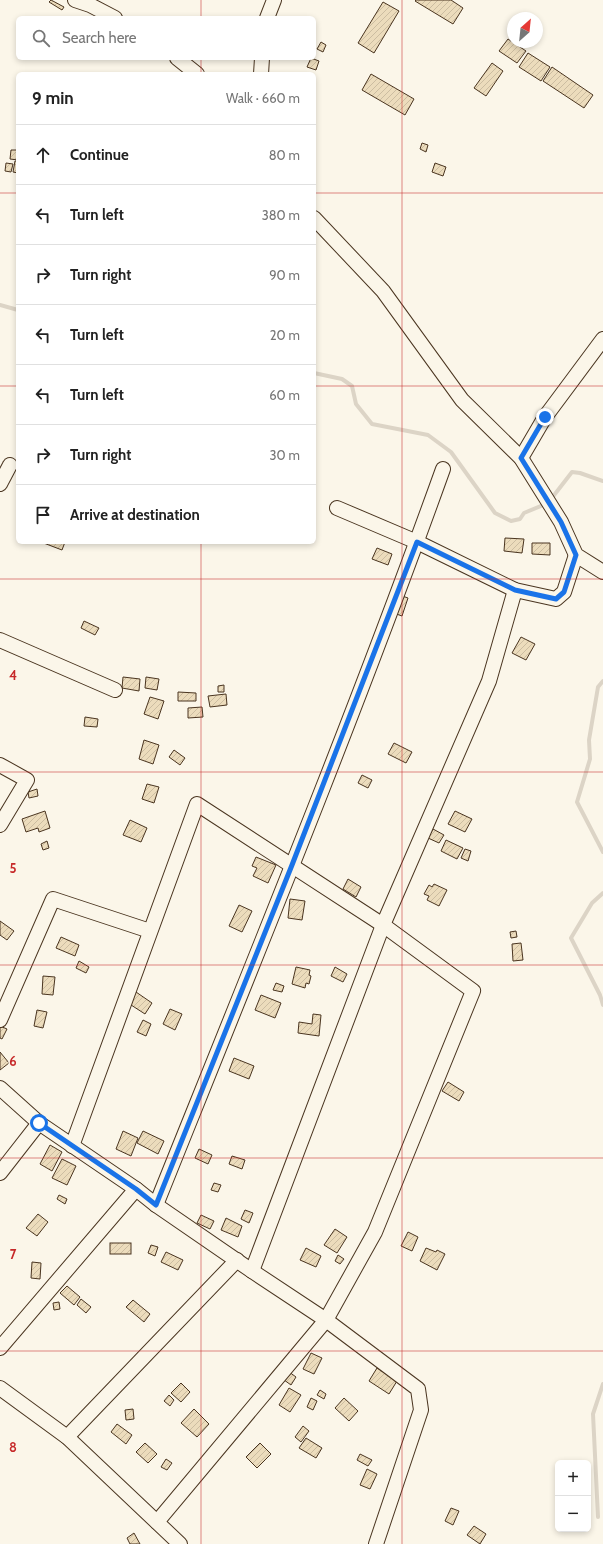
<!DOCTYPE html>
<html lang="en">
<head>
<meta charset="utf-8">
<style>
	body { margin:0; font-family:Cabin,sans-serif; background:#f2f2f2; color:#222 }
	.controls { position:absolute; right:12px; bottom:12px; display:grid; overflow:hidden; border-radius:6px; box-shadow:0 2px 6px #0003 }
	.controls button { width:36px; height:36px; display:grid; place-items:center; padding:0; border:0; border-bottom:1px solid #e0e0e0; background:#fff; color:#222; font:20px sans-serif }
	.compass { position:absolute; left:507px; top:12px; width:36px; height:36px; border-radius:50%; background:#fff; box-shadow:0 2px 6px #0003; rotate:27deg }
	.stop { position:absolute; width:12px; height:12px; margin:-9px; border:3px solid #1a73e8; border-radius:50%; background:#fff }
	.stop.end { background:#1a73e8; border-color:#fff; box-shadow:0 1px 4px #0008 }
	.list { margin:0; padding:0; list-style:none }
	h2 { display:flex; justify-content:space-between; align-items:center; height:52px; margin:0; padding:0 16px; font-size:17px }
	h2 small { font-size:13px; font-weight:400; color:#767676 }
	.list li { display:grid; grid-template-columns:26px 1fr auto; gap:12px; align-items:center; box-sizing:border-box; height:60px; padding:0 16px; border-top:1px solid #e0e0e0 }
	.list b { display:block; font-size:15px; white-space:nowrap }
	.list em { font-size:13px; font-style:normal; color:#767676 }
	.icon { flex:none; width:22px; height:22px; fill:none; stroke:currentColor; stroke-width:2; stroke-linecap:round; stroke-linejoin:round }
	.map { position:relative; flex:none; width:603px; height:1544px; overflow:hidden }
	.search { position:absolute; background:#fff; box-shadow:0 2px 6px #0003; left:16px; top:16px; width:300px; height:44px; display:flex; align-items:center; gap:10px; box-sizing:border-box; padding:0 14px; border-radius:6px; color:#767676; font-size:15px }
	.panel { position:absolute; background:#fff; box-shadow:0 2px 6px #0003; left:16px; top:72px; width:300px; height:472px; border-radius:6px }
	.map>svg:first-child { display:block }
	.lines { fill:none; stroke-linecap:round; stroke-linejoin:round }
	.stream { stroke:#dcd4c6; stroke-width:4 }
	.building { fill:url(#building-hatch); stroke:#4a3520 }
	.minor-casing { stroke:#4a3520; stroke-width:16 }
	.minor { stroke:#fbf6e9; stroke-width:14 }
	.route { stroke:#1a73e8; stroke-width:5 }
	.grid { fill:none; stroke:#c62828; stroke-width:1; stroke-opacity:0.55 }
	.grid-label { font-size:13px; text-anchor:middle; font-weight:bold; fill:#c62828; stroke:#fbf6e9; stroke-width:3; stroke-linejoin:round; paint-order:stroke }
</style>
</head>
<body>
<div class="map">
<svg width="603" height="1544" viewBox="0 0 603 1544">
	<defs>
		<pattern id="building-hatch" width="6" height="6" patternUnits="userSpaceOnUse"><rect width="6" height="6" fill="#ecdcbc"/><path d="M-1 1l2-2M0 6l6-6M5 7l2-2" fill="none" stroke="#ccbda1"/></pattern>
	</defs>
	<rect width="100%" height="100%" fill="#fbf6e9"/>
	<g class="lines">
		<g class="stream">
			<polyline points="0,305 18,310"/>
			<polyline points="314,373 342,379 352,386 356,404 372,424 428,435 451,452 495,513 511,521 520,519 524,513 548,503 572,472 580,473 603,481"/>
			<polyline points="603,681 598,687 589,740 590,759 577,802 603,852"/>
			<polyline points="603,893 592,903 571,938 600,995 603,1005"/>
			<polyline points="598,1517 593,1414 603,1384"/>
		</g>
	</g>
	<g class="building">
		<polygon points="51,0 64,7 62,10 49,2"/>
		<polygon points="416,0 451,0 463,8 453,24 415,1"/>
		<polygon points="383,2 399,11 374,53 358,43"/>
		<polygon points="508,39 526,51 517,63 499,51"/>
		<polygon points="321,42 326,45 323,52 317,49"/>
		<polygon points="528,53 550,67 541,81 519,67"/>
		<polygon points="311,58 319,61 316,70 307,67"/>
		<polygon points="492,63 503,71 486,96 474,88"/>
		<polygon points="552,67 593,95 584,108 543,81"/>
		<polygon points="371,74 414,99 405,115 362,90"/>
		<polygon points="422,143 428,145 426,152 420,149"/>
		<polygon points="11,150 18,150 18,160 10,159"/>
		<polygon points="15,161 18,161 18,173 13,172"/>
		<polygon points="6,163 13,164 11,172 5,171"/>
		<polygon points="435,163 446,167 443,176 432,172"/>
		<polygon points="505,538 524,539 522,553 504,551"/>
		<polygon points="41,542 65,542 62,550"/>
		<polygon points="532,543 550,543 550,555 532,554"/>
		<polygon points="377,548 392,554 388,565 372,559"/>
		<polygon points="394,593 408,598 402,616 388,611"/>
		<polygon points="84,621 99,628 95,635 81,628"/>
		<polygon points="521,637 535,644 526,660 512,653"/>
		<polygon points="123,677 140,679 139,691 122,688"/>
		<polygon points="146,677 159,679 157,690 145,688"/>
		<polygon points="224,685 224,692 218,692 218,686"/>
		<polygon points="178,692 196,693 196,701 178,701"/>
		<polygon points="226,694 227,705 210,707 208,696"/>
		<polygon points="150,697 164,701 158,719 144,714"/>
		<polygon points="202,707 203,717 188,718 188,708"/>
		<polygon points="85,717 98,719 97,727 84,726"/>
		<polygon points="144,740 159,745 153,764 139,759"/>
		<polygon points="394,743 412,752 406,763 388,754"/>
		<polygon points="174,750 185,758 180,765 169,757"/>
		<polygon points="362,775 372,780 368,788 358,783"/>
		<polygon points="147,784 159,787 154,803 142,799"/>
		<polygon points="37,789 38,796 29,798 28,792"/>
		<polygon points="45,811 50,828 39,832 38,828 26,832 22,819"/>
		<polygon points="455,811 472,819 465,832 448,824"/>
		<polygon points="130,820 147,828 141,842 123,835"/>
		<polygon points="433,829 444,835 439,843 428,838"/>
		<polygon points="446,840 463,848 457,859 441,851"/>
		<polygon points="47,841 49,848 43,850 41,844"/>
		<polygon points="465,849 471,851 468,861 461,858"/>
		<polygon points="256,857 276,865 268,883 253,876 257,868 252,866"/>
		<polygon points="348,879 361,887 356,897 343,889"/>
		<polygon points="434,884 447,890 439,906 427,900 429,896 424,894 429,885 432,887"/>
		<polygon points="290,899 305,901 302,920 288,918"/>
		<polygon points="239,905 252,911 242,932 229,926"/>
		<polygon points="0,921 14,931 7,940 0,935"/>
		<polygon points="516,931 517,937 511,938 510,932"/>
		<polygon points="61,937 79,945 75,956 56,948"/>
		<polygon points="521,943 523,960 513,961 512,944"/>
		<polygon points="79,961 89,967 86,973 76,968"/>
		<polygon points="296,967 310,970 309,975 311,976 309,984 306,983 305,988 292,984"/>
		<polygon points="335,967 347,974 343,982 331,976"/>
		<polygon points="43,976 55,977 53,995 42,994"/>
		<polygon points="276,983 284,986 282,992 273,990"/>
		<polygon points="136,992 152,1003 145,1014 128,1003"/>
		<polygon points="261,995 281,1003 275,1018 255,1010"/>
		<polygon points="170,1009 182,1014 175,1030 163,1024"/>
		<polygon points="37,1010 47,1012 43,1028 34,1026"/>
		<polygon points="313,1014 321,1015 319,1036 298,1033 299,1022 312,1024"/>
		<polygon points="143,1020 151,1024 146,1036 137,1032"/>
		<polygon points="0,1026 7,1029 2,1039 0,1038"/>
		<polygon points="0,1052 9,1063 0,1070"/>
		<polygon points="234,1058 254,1066 249,1079 229,1071"/>
		<polygon points="448,1082 464,1092 459,1101 442,1091"/>
		<polygon points="123,1131 138,1138 131,1156 116,1149"/>
		<polygon points="143,1131 164,1141 158,1154 137,1143"/>
		<polygon points="50,1145 62,1152 52,1171 40,1164"/>
		<polygon points="199,1149 212,1155 208,1164 195,1158"/>
		<polygon points="232,1156 245,1160 242,1169 229,1164"/>
		<polygon points="62,1159 76,1166 67,1185 52,1178"/>
		<polygon points="214,1183 221,1185 218,1192 211,1190"/>
		<polygon points="59,1195 67,1199 65,1204 57,1199"/>
		<polygon points="245,1210 253,1213 249,1223 241,1219"/>
		<polygon points="38,1214 48,1222 37,1236 26,1228"/>
		<polygon points="201,1215 214,1221 210,1229 197,1223"/>
		<polygon points="226,1218 242,1226 238,1237 221,1230"/>
		<polygon points="335,1229 347,1237 337,1253 324,1245"/>
		<polygon points="408,1232 418,1237 412,1251 401,1246"/>
		<rect x="110" y="1243" width="21" height="11"/>
		<polygon points="151,1245 158,1247 155,1256 148,1253"/>
		<polygon points="306,1248 321,1256 316,1267 300,1260"/>
		<polygon points="426,1248 436,1252 437,1250 445,1254 437,1270 420,1261"/>
		<polygon points="166,1252 183,1260 178,1270 161,1262"/>
		<polygon points="338,1255 344,1259 340,1264 335,1261"/>
		<polygon points="32,1262 41,1263 40,1279 31,1278"/>
		<polygon points="67,1286 80,1297 74,1305 60,1293"/>
		<polygon points="81,1299 91,1307 86,1313 77,1305"/>
		<polygon points="133,1300 150,1314 144,1322 126,1307"/>
		<polygon points="59,1302 60,1309 54,1310 53,1303"/>
		<polygon points="311,1353 322,1358 314,1374 303,1369"/>
		<polygon points="377,1368 397,1381 389,1394 369,1381"/>
		<polygon points="285,1369 296,1377 291,1385 280,1377"/>
		<polygon points="181,1383 190,1392 181,1402 171,1393"/>
		<polygon points="289,1388 301,1395 290,1412 279,1405"/>
		<polygon points="320,1390 326,1394 324,1399 317,1395"/>
		<polygon points="169,1395 174,1400 170,1406 164,1401"/>
		<polygon points="311,1398 317,1401 313,1410 307,1407"/>
		<polygon points="344,1398 358,1411 349,1421 335,1408"/>
		<polygon points="133,1409 134,1419 126,1420 125,1410"/>
		<polygon points="194,1409 209,1424 197,1437 181,1423"/>
		<polygon points="117,1424 132,1435 126,1444 111,1432"/>
		<polygon points="303,1426 309,1431 301,1442 295,1437"/>
		<polygon points="306,1438 322,1448 316,1458 299,1448"/>
		<polygon points="145,1443 157,1454 148,1463 136,1452"/>
		<polygon points="260,1443 271,1454 257,1468 246,1457"/>
		<polygon points="360,1454 372,1460 368,1466 357,1460"/>
		<polygon points="166,1459 172,1463 167,1470 161,1467"/>
		<polygon points="367,1469 377,1474 370,1489 360,1485"/>
		<polygon points="451,1508 459,1511 453,1525 445,1521"/>
		<polygon points="474,1526 486,1534 480,1544 467,1535"/>
		<polygon points="134,1533 140,1544 130,1544 127,1538"/>
	</g>
	<g class="lines">
		<defs>
			<g id="minor">
				<polyline points="75,0 90,5 115,18"/>
				<polyline points="267,18 274,0"/>
				<polyline points="177,58 197,74"/>
				<polyline points="261,74 262,58"/>
				<polyline points="314,218 383,291 462,400 521,458 561,522 576,555 603,572"/>
				<polyline points="521,458 545,417 603,339"/>
				<polyline points="0,484 10,465"/>
				<polyline points="337,508 417,542 515,590 556,599 564,592 576,555"/>
				<polyline points="0,640 115,690"/>
				<polyline points="0,765 27,780 0,825"/>
				<polyline points="0,1020 53,899 150,931"/>
				<polyline points="0,1088 39,1123 136,1189 156,1205 252,1271 326,1320 418,1389 421,1410 376,1544"/>
				<polyline points="72,1146 197,804 383,925 473,991 375,1232 326,1320 157,1522"/>
				<polyline points="0,1173 39,1123"/>
				<path d="M 156,1205 C 254,961 354,717 443,469"/>
				<polyline points="252,1271 383,925 489,681 515,590"/>
				<polyline points="0,1348 136,1189"/>
				<polyline points="0,1388 67,1437 180,1544"/>
				<polyline points="67,1437 237,1260"/>
			</g>
		</defs>
		<use href="#minor" class="minor-casing"/>
		<use href="#minor" class="minor"/>
	</g>
	<g class="lines">
		<polyline class="route" points="39,1123 136,1189 156,1205 292,865 417,542 515,590 556,599 564,592 576,555 561,522 521,458 545,417"/>
	</g>
	<path class="grid" d="M 201,0 L 201,18M 402,0 L 402,1544M 201,58 L 201,74M 0,193 L 18,193M 314,193 L 603,193M 0,386 L 18,386M 314,386 L 603,386M 201,542 L 201,1544M 0,579 L 603,579M 0,772 L 603,772M 0,965 L 603,965M 0,1158 L 603,1158M 0,1351 L 603,1351"/>
	<g class="grid-label">
		<text x="13" y="680">4</text>
		<text x="13" y="873">5</text>
		<text x="13" y="1066">6</text>
		<text x="13" y="1259">7</text>
		<text x="13" y="1452">8</text>
	</g>
</svg>
<div class="controls">
<button>+</button>
<button>−</button>
</div>
<svg class="compass" viewBox="-18 -18 36 36"><path d="M0-13l5 13h-10z" fill="#e53935"/><path d="M0 13l5-13h-10z" fill="#767676"/></svg>
<div class="stop" style="left:39px;top:1123px"></div>
<div class="stop end" style="left:545px;top:417px"></div>
<div class="search"><svg class="icon" aria-label="search" viewBox="0 0 24 24"><circle cx="10" cy="10" r="6"/><path d="M15 15l6 6"/></svg>Search here</div>
<section class="panel">
<h2>9 min<small>Walk · 660 m</small></h2>
<ul class="list">
<li><svg class="icon" aria-label="ahead" viewBox="0 0 24 24"><path d="M12 20V5M6 11l6-6 6 6"/></svg><div><b>Continue</b></div><em>80 m</em></li>
<li><svg class="icon" aria-label="left" viewBox="0 0 24 24"><path d="M17 20v-9H6M10 6l-5 5 5 5"/></svg><div><b>Turn left</b></div><em>380 m</em></li>
<li><svg class="icon" aria-label="right" viewBox="0 0 24 24"><path d="M7 20v-9h11M14 6l5 5-5 5"/></svg><div><b>Turn right</b></div><em>90 m</em></li>
<li><svg class="icon" aria-label="left" viewBox="0 0 24 24"><path d="M17 20v-9H6M10 6l-5 5 5 5"/></svg><div><b>Turn left</b></div><em>20 m</em></li>
<li><svg class="icon" aria-label="left" viewBox="0 0 24 24"><path d="M17 20v-9H6M10 6l-5 5 5 5"/></svg><div><b>Turn left</b></div><em>60 m</em></li>
<li><svg class="icon" aria-label="right" viewBox="0 0 24 24"><path d="M7 20v-9h11M14 6l5 5-5 5"/></svg><div><b>Turn right</b></div><em>30 m</em></li>
<li><svg class="icon" aria-label="arrive" viewBox="0 0 24 24"><path d="M6 21V4h12l-3 4 3 4H6"/></svg><div><b>Arrive at destination</b></div></li>
</ul>
</section>
</div>
</body>
</html>
